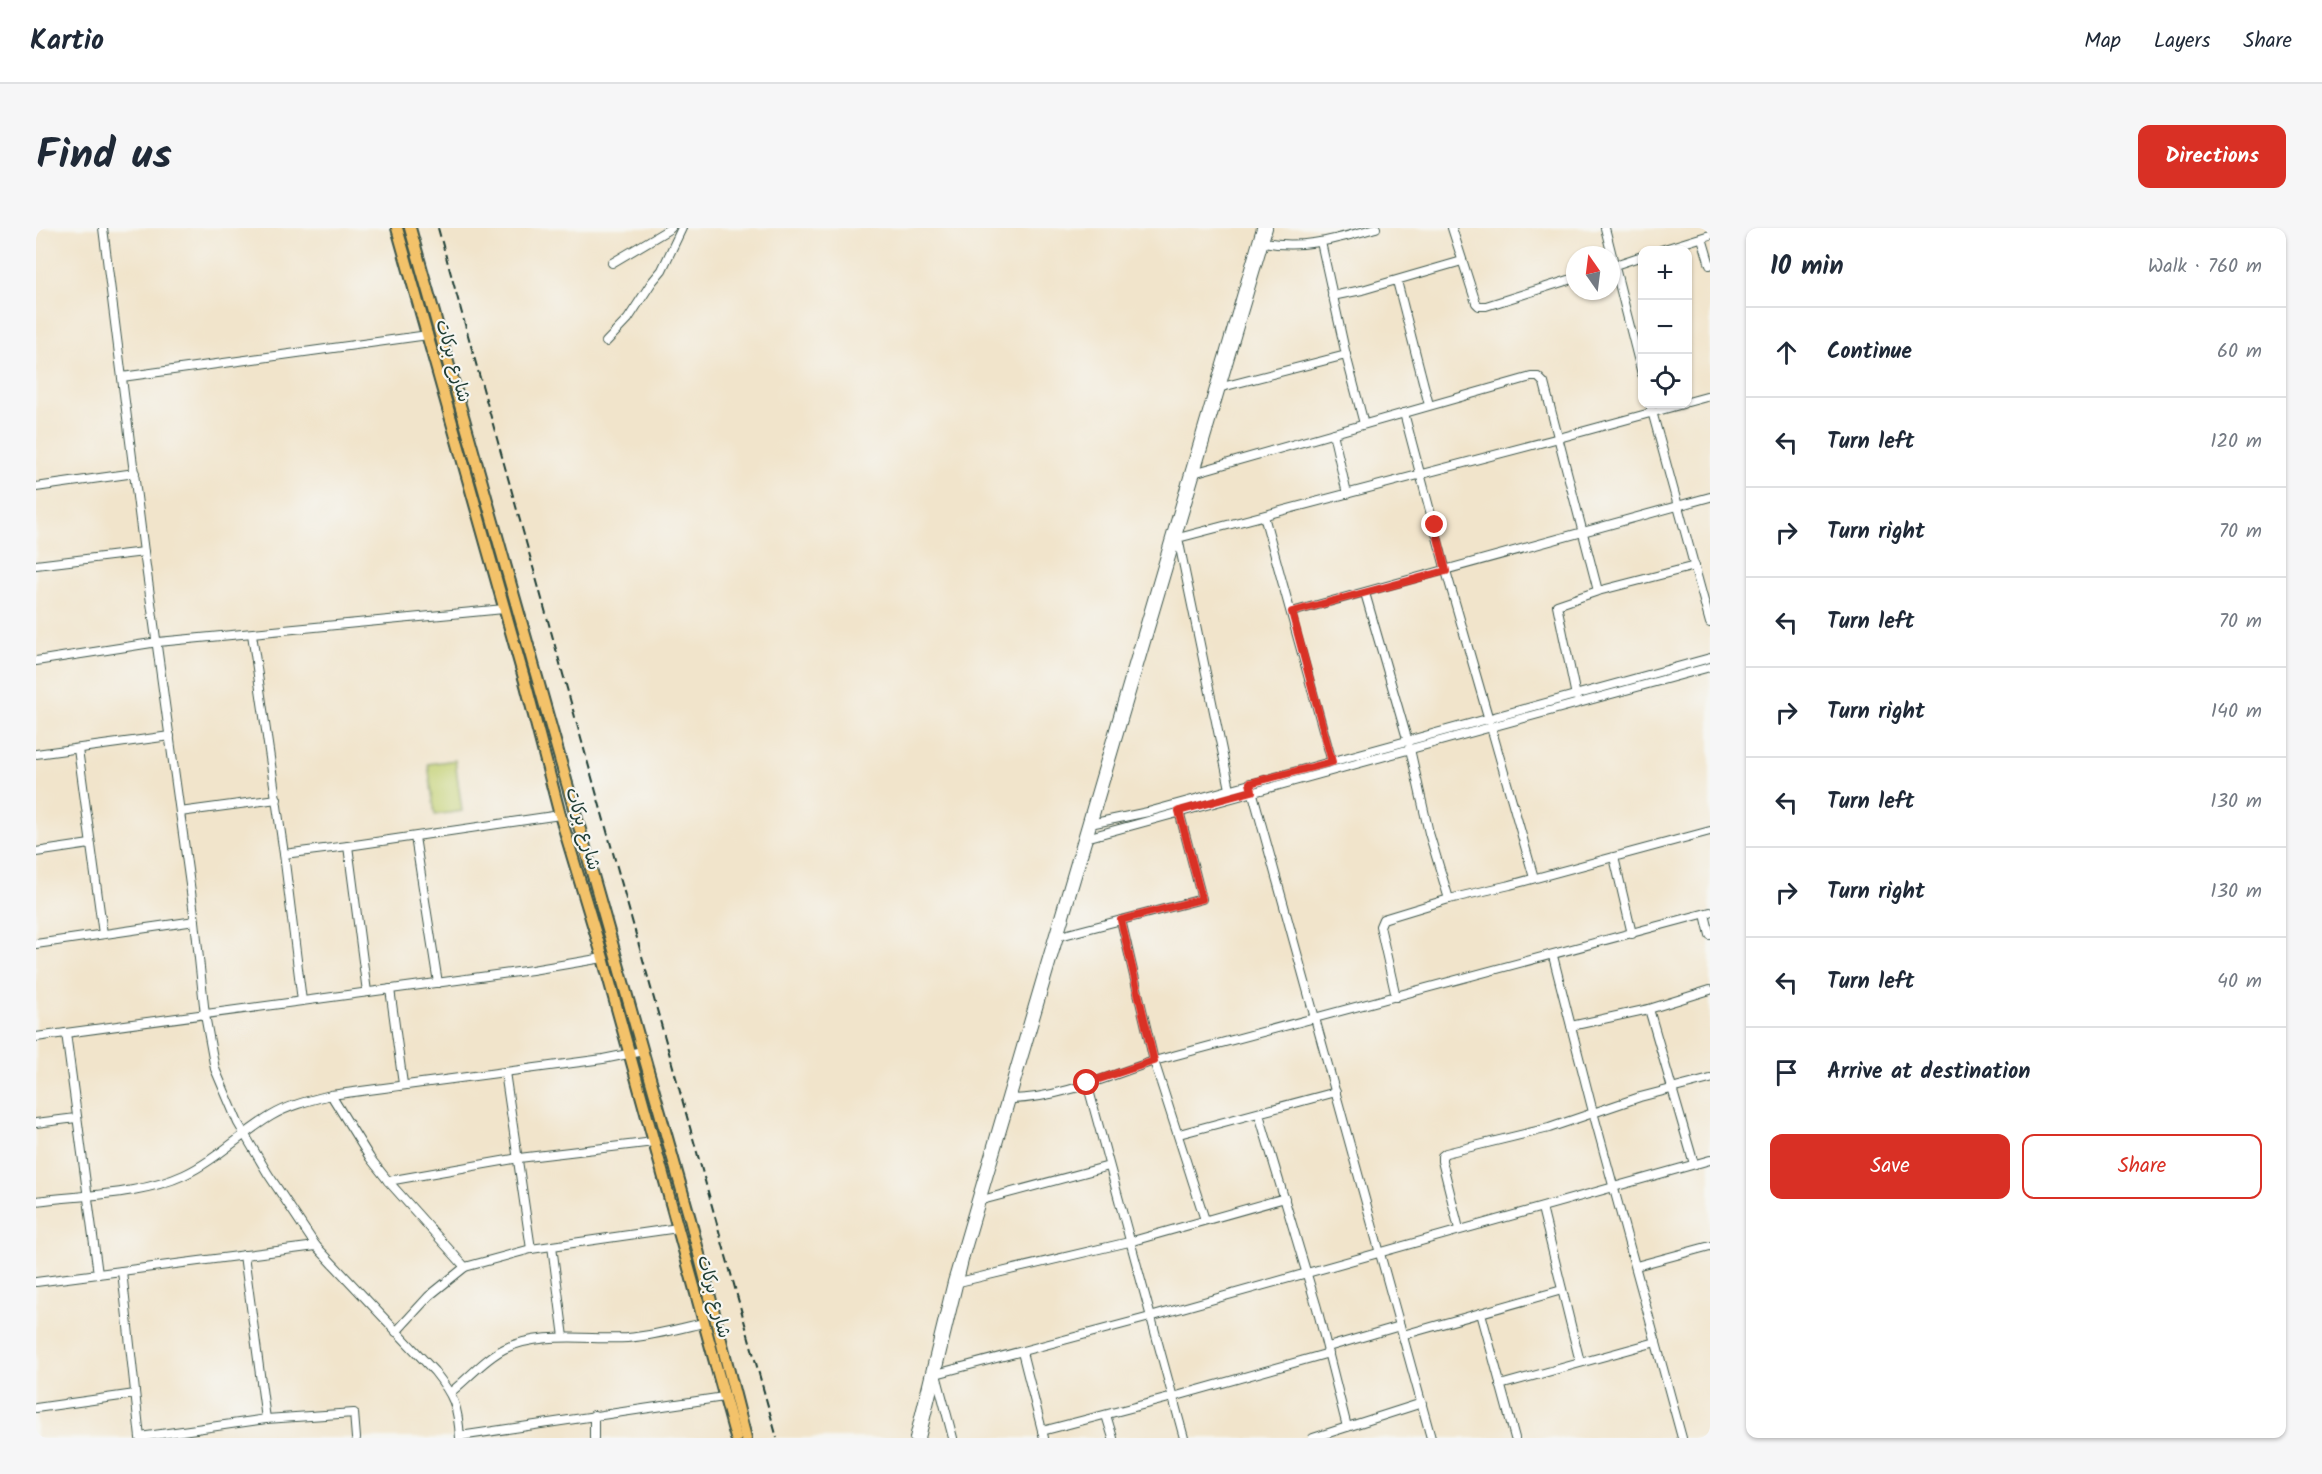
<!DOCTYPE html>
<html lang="en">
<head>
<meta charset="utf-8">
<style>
	body { margin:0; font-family:Kalam,"Playpen Sans Arabic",sans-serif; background:#f6f6f7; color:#1f2937 }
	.controls { position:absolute; right:18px; top:18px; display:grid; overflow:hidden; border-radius:12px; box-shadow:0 2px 4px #0004 }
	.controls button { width:54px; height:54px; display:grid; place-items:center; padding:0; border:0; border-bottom:2px solid #e0e1e3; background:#fff; color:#1f2937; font:30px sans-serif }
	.compass { position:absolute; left:1530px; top:18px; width:54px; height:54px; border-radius:50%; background:#fff; box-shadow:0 2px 4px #0004; rotate:346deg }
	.stop { position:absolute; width:18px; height:18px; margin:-14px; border:4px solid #d93025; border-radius:50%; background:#fff }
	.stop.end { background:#d93025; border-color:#fff; box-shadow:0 2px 6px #0008 }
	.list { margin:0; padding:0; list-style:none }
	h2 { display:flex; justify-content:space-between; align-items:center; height:78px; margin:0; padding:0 24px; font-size:26px }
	h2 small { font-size:20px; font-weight:400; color:#747a83 }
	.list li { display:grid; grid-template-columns:39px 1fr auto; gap:18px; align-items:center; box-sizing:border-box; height:90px; padding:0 24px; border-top:2px solid #e0e1e3 }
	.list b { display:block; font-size:22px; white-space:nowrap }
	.list em { font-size:20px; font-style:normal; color:#747a83 }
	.actions { display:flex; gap:12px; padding:18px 24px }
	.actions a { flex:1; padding:14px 0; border:2px solid #d93025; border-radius:12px; text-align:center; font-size:21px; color:#d93025 }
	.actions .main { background:#d93025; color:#fff }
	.icon { flex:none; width:33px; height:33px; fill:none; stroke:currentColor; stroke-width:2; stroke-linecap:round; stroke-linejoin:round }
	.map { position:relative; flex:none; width:1674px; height:1210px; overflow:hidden; border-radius:12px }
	header { display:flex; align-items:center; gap:36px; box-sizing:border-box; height:84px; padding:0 30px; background:#fff; border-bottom:2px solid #e0e1e3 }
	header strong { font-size:28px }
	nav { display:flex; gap:33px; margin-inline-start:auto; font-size:21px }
	.intro { display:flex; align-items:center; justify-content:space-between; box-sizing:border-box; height:144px; padding:0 36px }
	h1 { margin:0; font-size:42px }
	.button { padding:15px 27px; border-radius:12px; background:#d93025; color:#fff; font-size:21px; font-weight:700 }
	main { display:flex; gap:36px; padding:0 36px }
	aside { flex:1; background:#fff; border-radius:12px; box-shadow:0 2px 4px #0004 }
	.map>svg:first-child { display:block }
	.green { fill:#c3d072; stroke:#718653; stroke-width:1.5 }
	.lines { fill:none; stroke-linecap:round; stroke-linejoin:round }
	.minor-casing { stroke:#3e564b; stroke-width:10 }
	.major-casing { stroke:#3e564b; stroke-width:14 }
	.minor { stroke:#fff; stroke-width:8 }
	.major { stroke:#f3c26a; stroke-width:10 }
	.rail { stroke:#1f3d34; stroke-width:2; stroke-dasharray:9 4.5; stroke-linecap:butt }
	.route { stroke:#d93025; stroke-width:8 }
	.labels { text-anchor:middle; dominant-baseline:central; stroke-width:4.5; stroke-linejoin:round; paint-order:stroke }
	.street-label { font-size:18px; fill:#1f3d34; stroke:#f6f6f2 }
</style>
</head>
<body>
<header>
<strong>Kartio</strong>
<nav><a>Map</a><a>Layers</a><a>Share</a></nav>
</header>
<div class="intro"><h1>Find us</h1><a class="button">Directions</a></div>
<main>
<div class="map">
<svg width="1674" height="1210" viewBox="0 0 1674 1210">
	<rect width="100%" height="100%" fill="#f6f6f2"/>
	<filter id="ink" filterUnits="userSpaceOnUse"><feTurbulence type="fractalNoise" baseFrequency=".0167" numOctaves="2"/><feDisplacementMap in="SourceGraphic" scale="12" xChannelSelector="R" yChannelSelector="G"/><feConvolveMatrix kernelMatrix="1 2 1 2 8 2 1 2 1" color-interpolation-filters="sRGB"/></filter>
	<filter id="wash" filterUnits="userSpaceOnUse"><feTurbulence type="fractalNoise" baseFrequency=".008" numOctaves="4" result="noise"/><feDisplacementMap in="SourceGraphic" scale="24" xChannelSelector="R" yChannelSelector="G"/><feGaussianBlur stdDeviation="1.35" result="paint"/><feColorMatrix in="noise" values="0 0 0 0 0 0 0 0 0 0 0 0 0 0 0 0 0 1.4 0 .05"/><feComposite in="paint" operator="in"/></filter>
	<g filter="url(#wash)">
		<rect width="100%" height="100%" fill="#f1e4cb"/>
		<polygon class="green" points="419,532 426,583 399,587 392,536"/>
	</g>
	<g filter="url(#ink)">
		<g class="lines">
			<defs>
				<g id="minor">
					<path d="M 67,0 L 108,324 L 159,693 L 169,787 L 179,841 L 202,895 L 232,946 L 280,1018 L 398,1143 C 418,1168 422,1178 424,1210"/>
					<polyline points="1416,0 1440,75 1443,78 1450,78 1539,50"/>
					<polyline points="1569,0 1606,146"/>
					<polyline points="1666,10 1674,37"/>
					<path d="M 1228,14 C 1267,22 1303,10 1340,0"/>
					<polyline points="1285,14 1310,127 1328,196"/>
					<polyline points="1625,22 1674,7"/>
					<polyline points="576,35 635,0"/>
					<polyline points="1576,38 1606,28"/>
					<polyline points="1361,53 1393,177"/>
					<polyline points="1296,68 1326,62 1426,33"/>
					<polyline points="570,114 592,91 616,54 626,42 646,0"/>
					<polyline points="86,149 392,107"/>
					<polyline points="1186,159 1310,127"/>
					<polyline points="1652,174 1674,168"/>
					<polyline points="1614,176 1674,395"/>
					<polyline points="1368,185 1410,343 1453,492"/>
					<polyline points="1297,205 1311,266"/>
					<polyline points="1161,244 1495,149 1502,149 1508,155 1562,363"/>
					<polyline points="0,259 99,245"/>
					<polyline points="1228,288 1296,534"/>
					<polyline points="0,337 108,324"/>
					<polyline points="1329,365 1372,514"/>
					<polyline points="1256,384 1674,269"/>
					<polyline points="216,406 248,626 266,773"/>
					<polyline points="0,433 122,414 468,381"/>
					<polyline points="1540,468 1521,377 1562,363 1659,338"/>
					<polyline points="1455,499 1498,650"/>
					<polyline points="42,521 67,706"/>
					<polyline points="1374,521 1393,605 1413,671"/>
					<polyline points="0,526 134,508"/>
					<polyline points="1214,555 1395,1210"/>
					<polyline points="1194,561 1142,310 1523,210 1647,176"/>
					<polyline points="144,584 241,571"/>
					<polyline points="1054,596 1112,584 1674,430"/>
					<polyline points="379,609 402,755"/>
					<polyline points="1050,610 1674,439"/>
					<polyline points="312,618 331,764"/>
					<polyline points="0,624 54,616"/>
					<polyline points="248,626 312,618 524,587"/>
					<polyline points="1578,629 1596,706"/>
					<polyline points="1669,686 1674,707"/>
					<polyline points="1085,692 1118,833 1169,992"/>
					<polyline points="1024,708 1166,671 1143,583"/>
					<polyline points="0,716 159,693"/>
					<polyline points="1517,728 1557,884 1646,1210"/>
					<polyline points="354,761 367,856"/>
					<polyline points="1360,769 1344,698 1347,691 1413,671 1474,657 1674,603"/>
					<polyline points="1613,781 1658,936"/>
					<polyline points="1535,798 1613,781 1674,762"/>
					<polyline points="30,805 62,1046"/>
					<polyline points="0,809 496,742 567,730"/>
					<polyline points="469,844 495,1021"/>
					<polyline points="1051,855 1148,1210"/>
					<polyline points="295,867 334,930 352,953 429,1039"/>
					<path d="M 976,871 C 1024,870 1073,848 1118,833 L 1674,684"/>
					<polyline points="1223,886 1281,1080 1311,1199"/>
					<polyline points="0,895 40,890"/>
					<polyline points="1143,906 1300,864"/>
					<polyline points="352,953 483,930 618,914"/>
					<polyline points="946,972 1073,938"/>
					<path d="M 0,973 C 47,967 105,967 148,947 C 180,932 205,906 235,888 C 253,877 275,872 295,867 L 567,831 L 607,823"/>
					<polyline points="1506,980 1544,1134"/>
					<polyline points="1423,1001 1406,933 1406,928 1410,925 1513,900 1604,869 1674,851"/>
					<polyline points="516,1018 528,1109"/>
					<polyline points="208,1027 230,1191"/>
					<polyline points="1600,1038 1674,1018"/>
					<polyline points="86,1043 104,1210"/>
					<polyline points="0,1054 280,1018"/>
					<polyline points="923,1054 1093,1014 1249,970"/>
					<polyline points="1445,1085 1479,1210"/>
					<polyline points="360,1104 393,1068 429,1039 495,1021 642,1000"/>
					<polyline points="1367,1107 1526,1062"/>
					<polyline points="1292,1119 1364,1098"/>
					<polyline points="986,1124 1008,1210"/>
					<polyline points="1464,1157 1620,1114"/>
					<path d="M 415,1164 C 433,1150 448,1131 468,1121 C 504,1103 553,1112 591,1110 C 617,1108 642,1101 667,1095"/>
					<polyline points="0,1180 99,1166"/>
					<polyline points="558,1187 558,1210"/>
					<polyline points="1070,1187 1077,1210"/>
					<polyline points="1006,1203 1137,1169 1293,1125"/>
					<polyline points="424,1208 688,1169"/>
					<polyline points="104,1209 230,1191 318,1185 320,1210"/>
					<polyline points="878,1210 916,1054 1225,0"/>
					<polyline points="885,1210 930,1024 1232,0"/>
					<polyline points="917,1210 900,1146 1114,1089 1674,932"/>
					<polyline points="1277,1210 1386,1175"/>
				</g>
				<g id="major">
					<polyline points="361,0 490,457 524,587 567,730 700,1210"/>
					<polyline points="374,0 654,991 710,1210"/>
				</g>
			</defs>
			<use href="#minor" class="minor-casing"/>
			<use href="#major" class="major-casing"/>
			<use href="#minor" class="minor"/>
			<use href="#major" class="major"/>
			<polyline class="rail" points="402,0 741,1210"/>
		</g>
	</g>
	<g class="lines" filter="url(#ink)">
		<polyline class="route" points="1051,855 1118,833 1085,692 1166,671 1143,583 1216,563 1214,555 1296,534 1256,384 1410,343 1399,297"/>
	</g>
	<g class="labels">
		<g class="street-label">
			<text transform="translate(416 133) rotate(74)">شارع بركات</text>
			<text transform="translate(546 601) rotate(74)">شارع بركات</text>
			<text transform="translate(677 1069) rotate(75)">شارع بركات</text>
		</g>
	</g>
</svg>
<div class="controls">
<button>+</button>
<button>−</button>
<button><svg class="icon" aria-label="locate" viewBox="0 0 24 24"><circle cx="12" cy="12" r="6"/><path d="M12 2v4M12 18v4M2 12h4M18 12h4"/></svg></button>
</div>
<svg class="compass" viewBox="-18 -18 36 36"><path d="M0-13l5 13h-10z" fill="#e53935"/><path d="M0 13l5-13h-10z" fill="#747a83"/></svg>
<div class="stop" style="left:1051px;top:855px"></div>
<div class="stop end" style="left:1399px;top:297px"></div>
</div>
<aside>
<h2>10 min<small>Walk · 760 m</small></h2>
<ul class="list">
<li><svg class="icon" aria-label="ahead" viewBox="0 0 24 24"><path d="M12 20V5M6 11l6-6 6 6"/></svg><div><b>Continue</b></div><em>60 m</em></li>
<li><svg class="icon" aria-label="left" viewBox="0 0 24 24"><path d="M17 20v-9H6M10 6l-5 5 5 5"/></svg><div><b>Turn left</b></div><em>120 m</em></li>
<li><svg class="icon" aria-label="right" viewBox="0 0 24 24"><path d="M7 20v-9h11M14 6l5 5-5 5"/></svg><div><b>Turn right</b></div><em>70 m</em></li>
<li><svg class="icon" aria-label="left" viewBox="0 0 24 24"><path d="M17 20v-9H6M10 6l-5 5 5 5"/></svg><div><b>Turn left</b></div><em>70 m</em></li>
<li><svg class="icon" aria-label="right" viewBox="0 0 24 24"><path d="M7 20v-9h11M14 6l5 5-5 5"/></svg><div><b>Turn right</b></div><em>140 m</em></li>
<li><svg class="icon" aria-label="left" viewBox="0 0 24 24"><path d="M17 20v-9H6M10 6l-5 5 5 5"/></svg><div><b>Turn left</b></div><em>130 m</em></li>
<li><svg class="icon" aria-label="right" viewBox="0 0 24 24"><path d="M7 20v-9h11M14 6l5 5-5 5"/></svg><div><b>Turn right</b></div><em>130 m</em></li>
<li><svg class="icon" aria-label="left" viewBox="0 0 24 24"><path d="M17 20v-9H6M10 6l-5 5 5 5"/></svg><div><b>Turn left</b></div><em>40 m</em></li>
<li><svg class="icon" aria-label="arrive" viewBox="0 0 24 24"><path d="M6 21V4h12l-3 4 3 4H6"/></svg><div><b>Arrive at destination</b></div></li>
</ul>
<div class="actions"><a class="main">Save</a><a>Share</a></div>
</aside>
</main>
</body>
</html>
